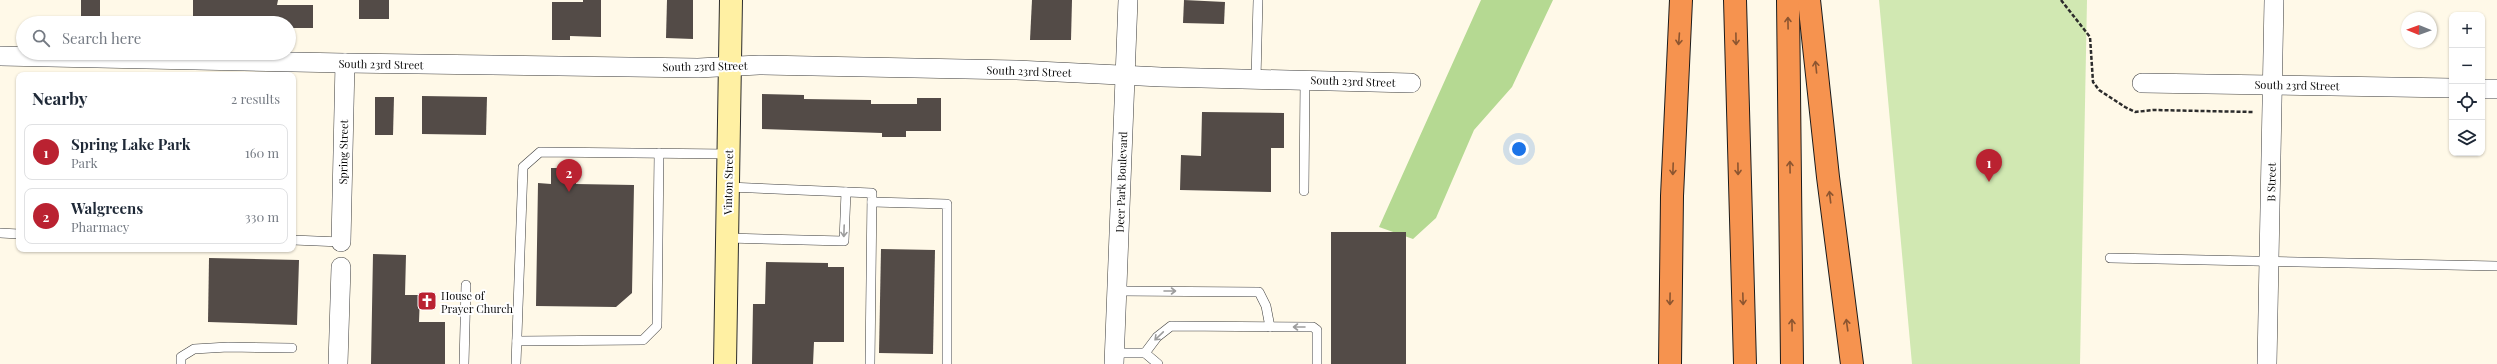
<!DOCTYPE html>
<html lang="en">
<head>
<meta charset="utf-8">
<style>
	body { margin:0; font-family:"Playfair Display",serif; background:#f6f6f7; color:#1f2937 }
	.controls { position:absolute; right:12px; top:12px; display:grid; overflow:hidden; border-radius:8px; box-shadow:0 1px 3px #0004 }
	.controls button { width:36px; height:36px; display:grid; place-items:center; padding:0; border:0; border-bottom:1px solid #e0e1e3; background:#fff; color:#1f2937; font:20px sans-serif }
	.compass { position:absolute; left:2401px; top:12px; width:36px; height:36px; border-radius:50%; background:#fff; box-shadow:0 1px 3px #0004; rotate:271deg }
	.you { position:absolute; left:1519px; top:149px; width:14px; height:14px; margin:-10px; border:3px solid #fff; border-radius:50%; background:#1a73e8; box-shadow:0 0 0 6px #1a73e833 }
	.badge { display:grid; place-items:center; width:26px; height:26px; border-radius:50%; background:#ba2231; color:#fff; font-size:13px; font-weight:700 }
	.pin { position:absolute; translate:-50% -33px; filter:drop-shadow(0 1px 2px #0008) }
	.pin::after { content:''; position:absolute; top:21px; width:14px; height:12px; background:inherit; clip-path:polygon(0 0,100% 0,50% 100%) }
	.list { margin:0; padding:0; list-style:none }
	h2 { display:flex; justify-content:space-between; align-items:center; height:52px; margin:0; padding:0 16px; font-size:17px }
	h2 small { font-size:13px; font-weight:400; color:#747a83 }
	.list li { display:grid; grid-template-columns:26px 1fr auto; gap:12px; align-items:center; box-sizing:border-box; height:56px; margin:0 8px 8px; padding:0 8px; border:1px solid #e0e1e3; border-radius:8px }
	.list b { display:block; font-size:15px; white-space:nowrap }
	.list p { margin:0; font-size:13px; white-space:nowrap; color:#747a83 }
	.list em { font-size:13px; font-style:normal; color:#747a83 }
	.icon { flex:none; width:22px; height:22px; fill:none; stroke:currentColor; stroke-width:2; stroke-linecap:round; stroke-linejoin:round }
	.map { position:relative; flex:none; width:2497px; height:364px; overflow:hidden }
	.search { position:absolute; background:#fff; box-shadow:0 1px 3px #0004; left:16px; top:16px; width:280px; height:44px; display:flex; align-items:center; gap:10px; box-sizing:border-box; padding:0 14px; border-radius:22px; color:#747a83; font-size:15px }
	.panel { position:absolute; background:#fff; box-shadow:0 1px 3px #0004; left:16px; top:72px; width:280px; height:180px; border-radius:8px }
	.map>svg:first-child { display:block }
	.green { fill:#d1e8b2 }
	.forest { fill:#b5d992 }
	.building { fill:#534b47 }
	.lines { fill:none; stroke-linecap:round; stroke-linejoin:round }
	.lane-casing { stroke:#3d3d3d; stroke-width:10 }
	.street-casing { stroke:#3d3d3d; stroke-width:20 }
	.secondary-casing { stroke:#2c2c2c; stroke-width:24 }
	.highway-casing { stroke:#1b1b1b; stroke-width:24 }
	.path { stroke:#2c2c2c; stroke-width:2.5; stroke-dasharray:4 2; stroke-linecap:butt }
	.lane { stroke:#fff; stroke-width:9 }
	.street { stroke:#fff; stroke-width:19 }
	.secondary { stroke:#fff0a3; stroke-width:22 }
	.highway { stroke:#f6934f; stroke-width:22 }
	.oneway { stroke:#8c5530 }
	.oneway2 { stroke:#9d9d9d }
	.labels { text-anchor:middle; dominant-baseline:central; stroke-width:4; stroke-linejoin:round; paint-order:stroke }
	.street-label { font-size:11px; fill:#0a0a0a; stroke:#fff }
	.poi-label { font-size:11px; fill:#0a0a0a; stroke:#fff; text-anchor:start }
</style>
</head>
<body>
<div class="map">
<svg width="2497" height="364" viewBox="0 0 2497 364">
	<rect width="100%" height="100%" fill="#fff9e8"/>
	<polygon class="green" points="1879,0 2087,0 2080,364 1912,364"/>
	<polygon class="forest" points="1481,0 1553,0 1512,87 1474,130 1436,218 1413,239 1379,227"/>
	<g class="building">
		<rect x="81" y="0" width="19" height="16"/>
		<polygon points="193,0 278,0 277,5 313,5 313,28 289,28 289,23 193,23"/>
		<rect x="359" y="0" width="30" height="19"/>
		<polygon points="583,0 601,0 601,37 570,36 570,40 552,40 552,2 583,2"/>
		<polygon points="667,0 693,0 693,39 666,38"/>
		<polygon points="1032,0 1072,0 1071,40 1030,40"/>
		<polygon points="1184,0 1225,2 1224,24 1183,23"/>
		<polygon points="762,94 804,95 804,99 871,100 871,104 917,104 917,98 941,98 941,131 906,131 906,137 882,137 882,133 762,129"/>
		<polygon points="422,96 487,97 486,135 422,134"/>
		<polygon points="375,97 394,97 393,135 375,135"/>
		<polygon points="1202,112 1284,113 1284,148 1271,148 1271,192 1180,190 1181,155 1201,156"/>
		<polygon points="551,168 576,168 576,184 634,185 632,293 616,307 536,306 538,183 551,184"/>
		<rect x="1331" y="232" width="75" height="132"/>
		<polygon points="881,249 935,250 933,354 879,353"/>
		<polygon points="373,254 406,255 405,295 420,295 419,322 445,322 445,364 371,364"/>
		<polygon points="209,258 299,260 297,325 208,322"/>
		<polygon points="766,262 828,263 828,267 844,267 844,342 814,342 813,364 752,364 753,304 765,304"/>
	</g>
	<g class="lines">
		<defs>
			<g id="lane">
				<polyline points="1256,79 1258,0"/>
				<polyline points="728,187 872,193 870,364"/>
				<polyline points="1304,191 1305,80"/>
				<polyline points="872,202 947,204 947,364"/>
				<polyline points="0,233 19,234"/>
				<polyline points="727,238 844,241 846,192"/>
				<polyline points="293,240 341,242"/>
				<polyline points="2110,258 2497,266"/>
				<polyline points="1117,291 1259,292 1266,306 1270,327"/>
				<polyline points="517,341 643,340 657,326 659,153"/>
				<polyline points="1114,353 1145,353 1158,364"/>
				<polyline points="1145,353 1157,337 1171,326 1313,327 1317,330 1317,364"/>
				<polyline points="181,364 181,357 194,349 228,347 292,348"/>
				<polyline points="464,364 466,285"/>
				<polyline points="516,364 523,167 540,152 728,154"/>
			</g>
			<g id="street">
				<polyline points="0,56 345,63 698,68 759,65 1016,70 1161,77 1411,83"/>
				<polyline points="2142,83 2452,88"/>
				<polyline points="2482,89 2497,89"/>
				<polyline points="341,242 345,63"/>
				<polyline points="338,364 341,267"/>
				<polyline points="1114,364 1128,0"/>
				<polyline points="2267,364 2274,0"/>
			</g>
			<polyline id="secondary" points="725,364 731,0"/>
			<g id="highway">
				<polyline points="1735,0 1745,364"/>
				<polyline points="1788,0 1792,364"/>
				<polyline points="1809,0 1828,177 1852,364"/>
				<polyline points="1670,364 1672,196 1681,0"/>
			</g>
		</defs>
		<use href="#lane" class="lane-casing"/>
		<use href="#street" class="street-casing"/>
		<use href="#secondary" class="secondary-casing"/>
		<use href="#highway" class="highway-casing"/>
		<polyline class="path" points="2061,0 2090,37 2093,82 2099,90 2125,107 2135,112 2153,110 2254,112"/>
		<use href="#lane" class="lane"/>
		<use href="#street" class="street"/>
		<use href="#secondary" class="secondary"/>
		<use href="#highway" class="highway"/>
	</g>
	<defs><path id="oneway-shaft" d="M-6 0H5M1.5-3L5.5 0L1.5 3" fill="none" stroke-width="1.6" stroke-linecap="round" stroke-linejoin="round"/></defs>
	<g class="oneway">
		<use href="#oneway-shaft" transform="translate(1788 23) rotate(-91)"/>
		<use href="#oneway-shaft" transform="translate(1679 39) rotate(94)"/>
		<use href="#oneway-shaft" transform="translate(1736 39) rotate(89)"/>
		<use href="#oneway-shaft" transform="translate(1816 67) rotate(-96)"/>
		<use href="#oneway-shaft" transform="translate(1790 167) rotate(-91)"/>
		<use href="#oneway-shaft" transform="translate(1673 169) rotate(92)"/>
		<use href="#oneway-shaft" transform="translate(1738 169) rotate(89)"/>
		<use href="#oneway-shaft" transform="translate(1830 197) rotate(-97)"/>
		<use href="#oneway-shaft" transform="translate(1670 299) rotate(91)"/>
		<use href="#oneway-shaft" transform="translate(1743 299) rotate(88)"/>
		<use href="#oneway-shaft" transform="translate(1792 325) rotate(-91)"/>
		<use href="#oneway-shaft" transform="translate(1847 325) rotate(-98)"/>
	</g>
	<g class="oneway2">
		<use href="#oneway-shaft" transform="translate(844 231) rotate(92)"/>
		<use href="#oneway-shaft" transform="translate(1170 291)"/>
		<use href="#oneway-shaft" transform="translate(1299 327) rotate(-180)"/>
		<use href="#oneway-shaft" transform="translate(1159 336) rotate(136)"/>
	</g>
	<defs>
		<symbol id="church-square" viewBox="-11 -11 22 22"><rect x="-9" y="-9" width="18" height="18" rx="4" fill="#ba2231" stroke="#fff"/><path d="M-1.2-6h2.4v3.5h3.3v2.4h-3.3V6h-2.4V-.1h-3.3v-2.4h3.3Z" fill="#fff"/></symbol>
	</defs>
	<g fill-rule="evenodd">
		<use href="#church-square" x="416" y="290" width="22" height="22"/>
	</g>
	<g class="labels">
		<g class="street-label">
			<text transform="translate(381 64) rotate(1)">South 23rd Street</text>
			<text transform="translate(705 66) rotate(-1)">South 23rd Street</text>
			<text transform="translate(1029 71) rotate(2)">South 23rd Street</text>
			<text transform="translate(1353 81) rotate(2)">South 23rd Street</text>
			<text transform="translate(2297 85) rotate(1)">South 23rd Street</text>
			<text transform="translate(343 152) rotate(-89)">Spring Street</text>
			<text transform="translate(728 182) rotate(-89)">Vinton Street</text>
			<text transform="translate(1121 182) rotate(-88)">Deer Park Boulevard</text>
			<text transform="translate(2271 182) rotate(-89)">B Street</text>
		</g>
		<g class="poi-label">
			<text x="441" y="295">House of<tspan x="441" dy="13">Prayer Church</tspan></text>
		</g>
	</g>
</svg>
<div class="controls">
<button>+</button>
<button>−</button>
<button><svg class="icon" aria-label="locate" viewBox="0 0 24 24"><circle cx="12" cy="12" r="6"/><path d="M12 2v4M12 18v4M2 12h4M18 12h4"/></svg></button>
<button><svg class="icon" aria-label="layers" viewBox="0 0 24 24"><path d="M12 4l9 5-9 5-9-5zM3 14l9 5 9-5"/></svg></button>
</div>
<svg class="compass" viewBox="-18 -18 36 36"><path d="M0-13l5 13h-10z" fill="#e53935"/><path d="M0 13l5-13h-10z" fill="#747a83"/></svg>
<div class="you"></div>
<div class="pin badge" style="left:1989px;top:182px">1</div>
<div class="pin badge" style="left:569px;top:192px">2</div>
<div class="search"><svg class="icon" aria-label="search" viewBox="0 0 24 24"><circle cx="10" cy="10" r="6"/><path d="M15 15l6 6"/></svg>Search here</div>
<section class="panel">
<h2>Nearby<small>2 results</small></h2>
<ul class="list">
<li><span class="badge">1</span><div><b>Spring Lake Park</b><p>Park</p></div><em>160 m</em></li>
<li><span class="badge">2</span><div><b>Walgreens</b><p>Pharmacy</p></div><em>330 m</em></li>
</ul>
</section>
</div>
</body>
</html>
